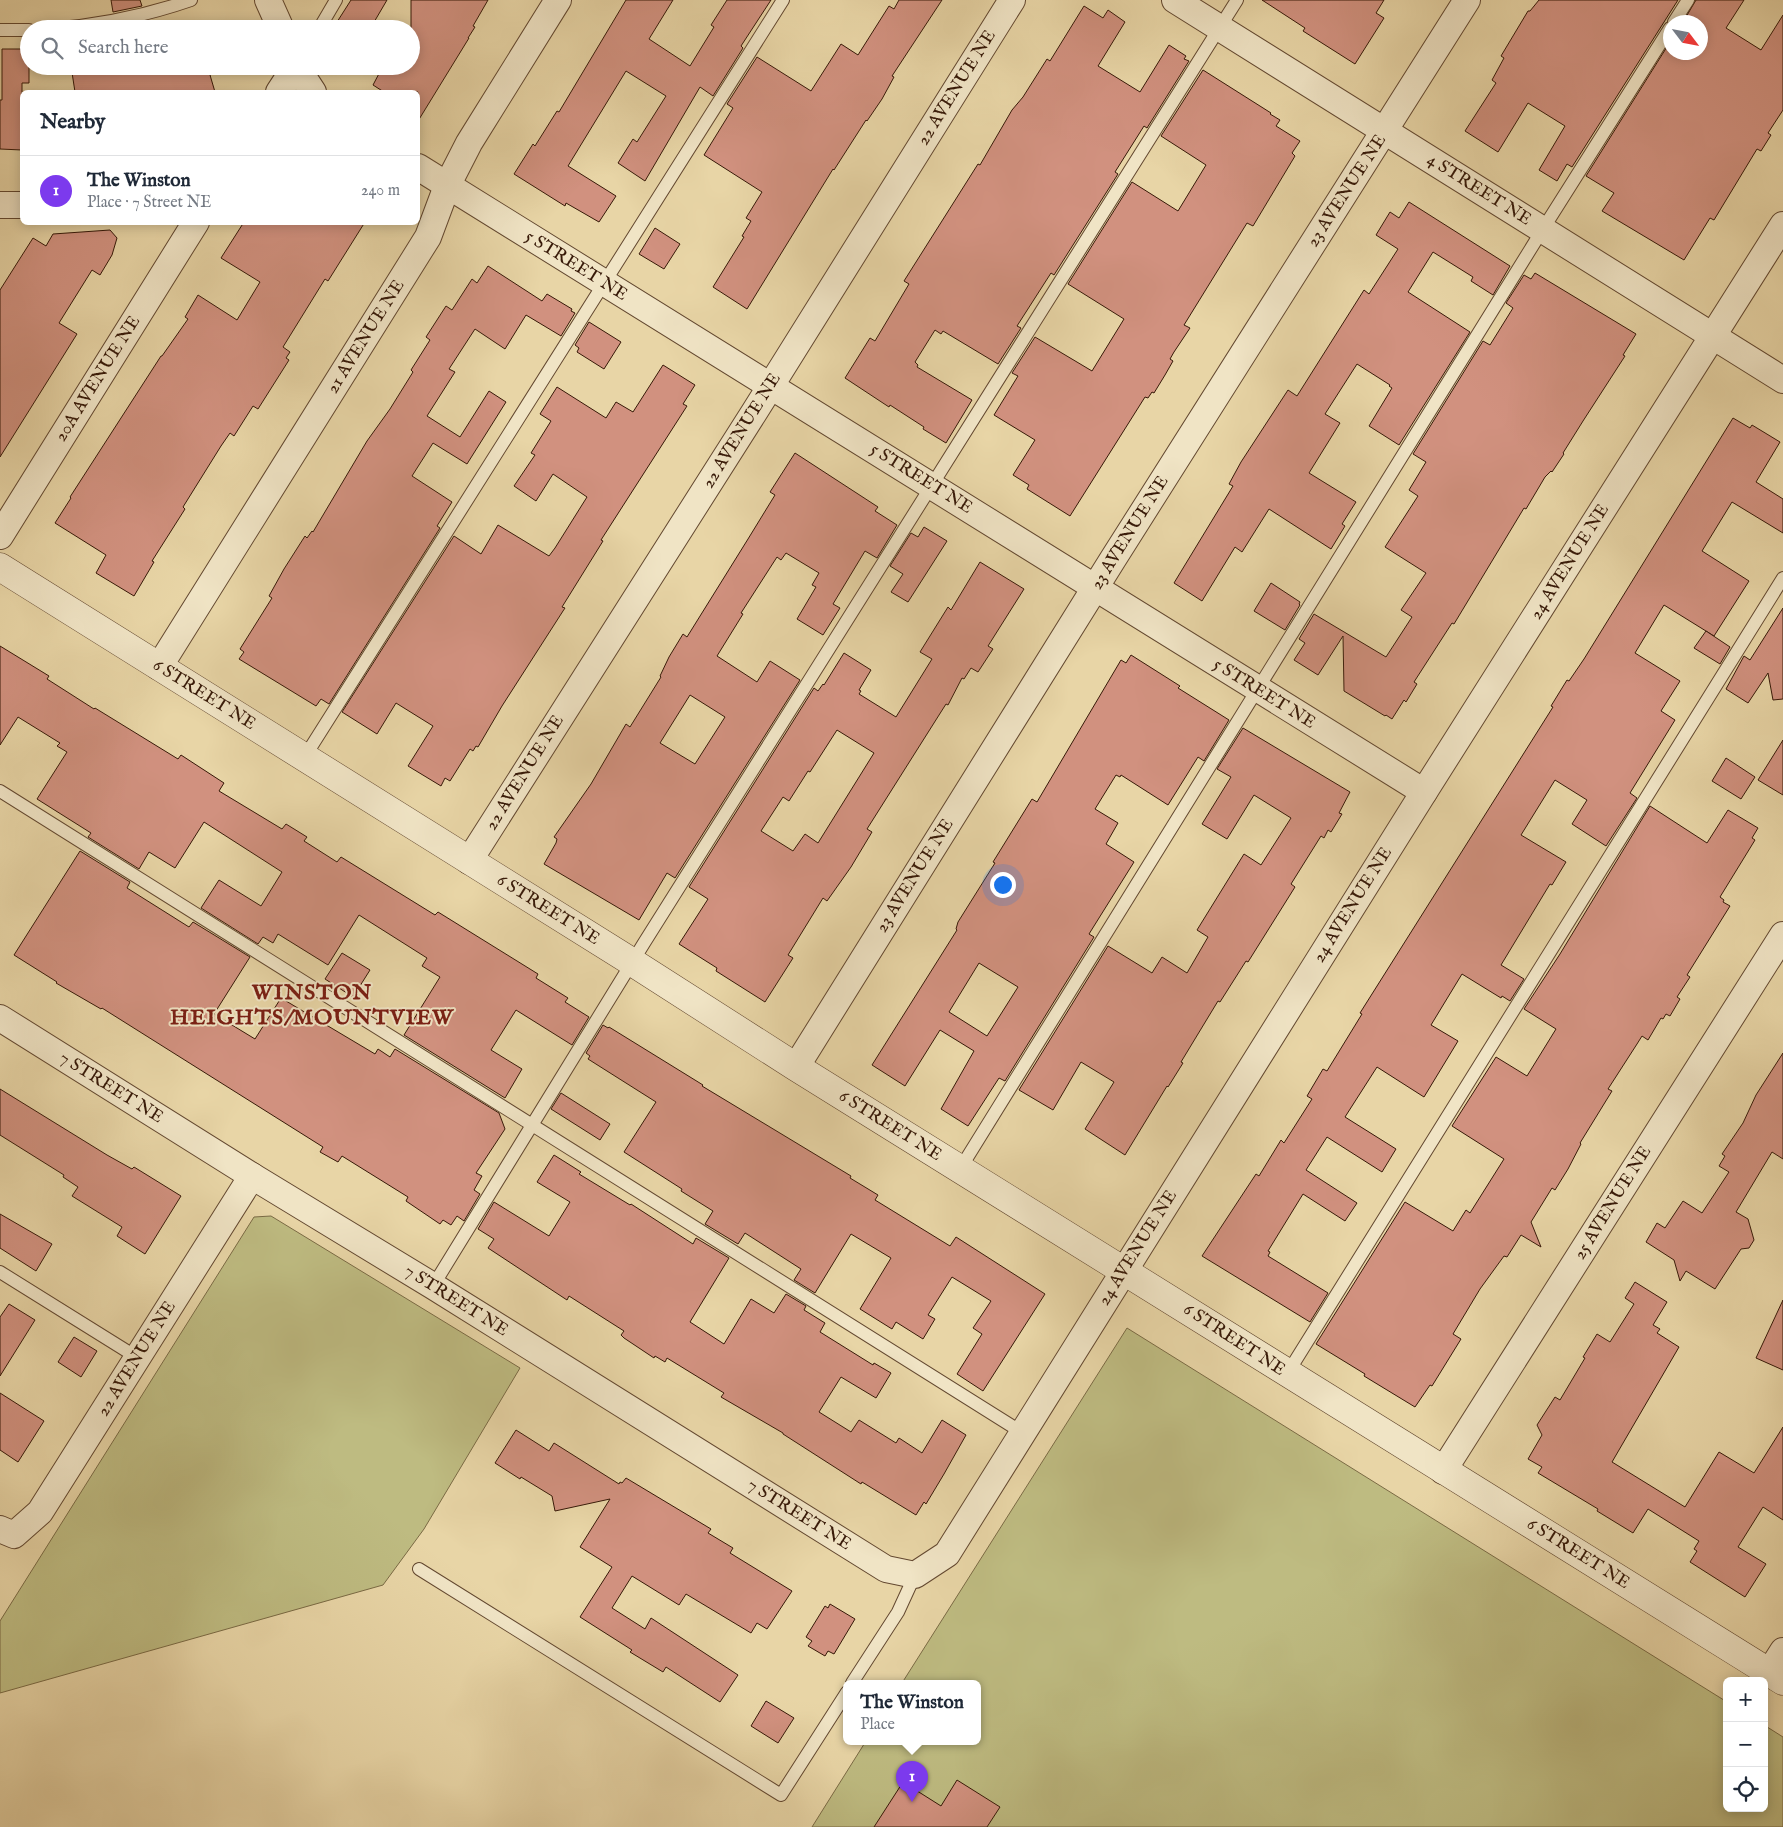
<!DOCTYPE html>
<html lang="en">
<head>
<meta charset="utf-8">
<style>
	body { margin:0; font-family:"IM FELL English",serif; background:#f2f2f3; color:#1f2937 }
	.controls { position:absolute; right:15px; bottom:15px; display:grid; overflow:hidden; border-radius:8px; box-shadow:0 2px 12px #0003 }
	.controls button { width:45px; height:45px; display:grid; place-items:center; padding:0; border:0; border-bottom:1px solid #e0e1e3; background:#fff; color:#1f2937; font:25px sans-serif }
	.compass { position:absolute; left:1663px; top:15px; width:45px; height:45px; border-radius:50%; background:#fff; box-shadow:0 2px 12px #0003; rotate:122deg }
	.you { position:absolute; left:1002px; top:884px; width:18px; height:18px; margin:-12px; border:4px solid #fff; border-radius:50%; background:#1a73e8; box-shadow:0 0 0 8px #1a73e833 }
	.badge { display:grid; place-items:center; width:32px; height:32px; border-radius:50%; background:#7c3aed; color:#fff; font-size:16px; font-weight:700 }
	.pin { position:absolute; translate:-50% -41px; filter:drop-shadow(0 1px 2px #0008) }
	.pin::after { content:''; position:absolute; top:26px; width:18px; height:15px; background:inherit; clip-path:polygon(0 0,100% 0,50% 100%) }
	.popup { position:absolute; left:843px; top:1680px; width:138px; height:65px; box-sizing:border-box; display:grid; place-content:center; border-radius:8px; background:#fff; filter:drop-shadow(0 1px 4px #0005); font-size:16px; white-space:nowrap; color:#747a83 }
	.popup b { font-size:19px; color:#1f2937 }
	.popup::after { content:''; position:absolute; left:50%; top:100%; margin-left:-10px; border:10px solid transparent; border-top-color:#fff }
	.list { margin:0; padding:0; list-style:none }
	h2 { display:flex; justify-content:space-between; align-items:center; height:65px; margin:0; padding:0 20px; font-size:21px }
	h2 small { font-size:16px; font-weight:400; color:#747a83 }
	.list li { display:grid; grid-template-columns:32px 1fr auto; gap:15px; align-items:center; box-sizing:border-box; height:70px; padding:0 20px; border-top:1px solid #e0e1e3 }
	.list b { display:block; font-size:19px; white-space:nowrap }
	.list p { margin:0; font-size:16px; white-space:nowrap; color:#747a83 }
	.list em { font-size:16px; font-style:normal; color:#747a83 }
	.icon { flex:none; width:28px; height:28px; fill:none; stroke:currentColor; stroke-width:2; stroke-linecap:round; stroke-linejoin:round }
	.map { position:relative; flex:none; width:1783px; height:1827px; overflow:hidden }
	.search { position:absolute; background:#fff; box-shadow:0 2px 12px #0003; left:20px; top:20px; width:400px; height:55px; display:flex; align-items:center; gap:12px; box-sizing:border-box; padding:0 18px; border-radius:28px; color:#747a83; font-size:19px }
	.panel { position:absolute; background:#fff; box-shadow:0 2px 12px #0003; left:20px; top:90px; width:400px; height:135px; border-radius:8px }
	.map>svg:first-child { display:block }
	.green { fill:#bebb81; stroke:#7a6a44 }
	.building { fill:#d1917f; stroke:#371908; fill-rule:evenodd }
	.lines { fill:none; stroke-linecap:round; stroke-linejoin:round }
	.service-casing { stroke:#634830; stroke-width:14 }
	.minor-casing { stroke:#634830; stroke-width:28 }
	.tertiary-casing { stroke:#634830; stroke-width:29 }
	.service { stroke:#f0e4c5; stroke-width:12 }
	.minor { stroke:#f0e4c5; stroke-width:26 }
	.tertiary { stroke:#f0e4c5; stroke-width:28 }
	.labels { text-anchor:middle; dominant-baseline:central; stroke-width:4; stroke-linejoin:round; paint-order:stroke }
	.street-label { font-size:18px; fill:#371908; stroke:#f0e4c5 }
	.district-label { font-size:22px; font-weight:bold; letter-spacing:1px; fill:#7a1f14; stroke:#f0e4c5 }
</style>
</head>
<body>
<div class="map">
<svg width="1783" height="1827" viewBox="0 0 1783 1827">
	<rect width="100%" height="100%" fill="#e8d5a6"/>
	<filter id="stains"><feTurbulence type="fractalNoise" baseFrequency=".004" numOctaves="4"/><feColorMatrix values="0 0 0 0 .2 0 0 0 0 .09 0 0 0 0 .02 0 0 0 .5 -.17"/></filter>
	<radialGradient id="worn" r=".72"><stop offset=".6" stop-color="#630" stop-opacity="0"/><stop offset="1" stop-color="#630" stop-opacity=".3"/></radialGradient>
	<g class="green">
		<polygon points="271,1216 520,1368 424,1529 383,1585 0,1693 0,1621 254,1217"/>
		<polygon points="1127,1328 1727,1702 1727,1808 1764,1808 1764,1725 1783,1737 1783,1827 812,1827 866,1741 977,1741 977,1683 902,1683"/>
	</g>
	<g class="building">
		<polygon points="111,0 140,0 142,6 113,12"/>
		<polygon points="351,0 387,0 370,29 347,29 337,22"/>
		<polygon points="411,0 488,0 473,26 475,27 468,38 469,38 418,121 418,92 384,92 373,85 383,66 411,66"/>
		<polygon points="626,0 673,0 649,39 690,66 714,27 711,25 727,0 771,0 741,46 743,48 713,96 700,87 645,181 618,163 633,139 637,142 666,96 626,71 568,166 616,196 599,222 566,203 565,206 514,174 533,144 535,146 557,111 559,112"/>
		<polygon points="899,0 942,0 892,76 894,77 882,99 867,121 866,120 834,170 833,169 747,309 713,287 744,237 742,236 751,221 746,218 762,192 704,155 733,108 727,104 757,57 811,91 841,44 858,55 889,6 894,9"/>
		<polygon points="1262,0 1384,0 1376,13 1384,18 1355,64 1303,31 1305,28"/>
		<polygon points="1539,0 1678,0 1572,167 1567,164 1557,181 1539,170 1565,126 1528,103 1498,152 1465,131 1496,83 1492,80 1504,58 1501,56 1528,11 1530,11"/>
		<polygon points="1696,0 1744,0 1726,28 1761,50 1783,15 1783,110 1768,133 1771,135 1761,151 1757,149 1714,220 1710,218 1684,260 1602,211 1614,193 1586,176 1670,42 1670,52 1700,52 1700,22 1683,22"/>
		<polygon points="1084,6 1103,18 1108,10 1125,22 1098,66 1140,92 1169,45 1186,56 1184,59 1189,61 1147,128 1144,126 1115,172 1118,174 1054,275 1051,273 1017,326 1021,328 998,364 943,331 941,334 935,330 915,362 918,365 917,367 972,400 946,443 923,429 924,427 890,405 889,407 845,378 870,338 875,341 909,284 904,281 978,164 980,165 1012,110 1023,97 1047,59 1050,61"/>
		<polygon points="203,21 205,29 176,29"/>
		<polygon points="145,22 146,29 117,29 116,28"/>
		<polygon points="2,49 29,49 29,83 22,83 22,150 0,149 0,100 2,100"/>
		<polygon points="71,66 216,66 218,72 210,75 215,92 75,92"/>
		<polygon points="1203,70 1271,113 1270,114 1280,120 1276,126 1300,141 1292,153 1295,156 1253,226 1247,223 1184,325 1190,328 1174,352 1170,359 1173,361 1165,375 1154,393 1152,392 1148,398 1145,397 1070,516 1027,489 1029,485 1013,475 1035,440 994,415 1018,376 1012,373 1035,337 1092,371 1124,319 1068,284 1132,182 1178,211 1206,165 1161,136"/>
		<polygon points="1409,202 1510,266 1493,295 1471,281 1473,277 1433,252 1408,292 1470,332 1399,445 1369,426 1392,388 1389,386 1390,385 1357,364 1325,414 1340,423 1309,473 1356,502 1342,524 1345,526 1331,549 1269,509 1242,552 1235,547 1202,601 1174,583 1233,486 1229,484 1241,462 1288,390 1297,396 1364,290 1369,294 1398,249 1376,235 1390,212 1399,218"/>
		<polygon points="244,222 365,222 328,281 325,279 283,347 290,352 286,358 289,360 258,409 253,406 234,436 230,433 221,446 183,507 185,509 152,561 154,562 134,596 96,573 106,555 55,523 71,498 70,497 161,356 162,356 188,319 185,317 198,295 237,320 260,282 221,258"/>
		<polygon points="655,228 680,244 664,269 639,254"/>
		<polygon points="110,230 117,238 112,255 100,275 92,270 59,323 77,334 0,457 0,290 33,238 46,246 53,234"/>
		<polygon points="488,266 542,301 547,294 572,309 571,311 575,313 561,336 526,315 505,349 475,329 449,369 455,372 427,416 460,437 489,391 506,402 467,464 433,443 412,476 452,502 437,526 440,528 329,704 321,699 316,706 239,659 244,652 240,649 272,598 269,596 284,569 305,536 307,538 312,531 313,532 367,441 390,409 413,372 411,370 430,340 426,337 446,306 452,310 472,279 477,283"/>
		<polygon points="1535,273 1636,334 1623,355 1625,356 1583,421 1563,453 1564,454 1552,472 1551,471 1545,477 1526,509 1524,508 1454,624 1452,623 1414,682 1417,684 1406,702 1404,700 1392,719 1386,715 1385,716 1344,691 1343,636 1318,675 1294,660 1305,643 1299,639 1314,614 1386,657 1412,617 1401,610 1426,573 1385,547 1418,496 1409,490 1426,462 1413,454 1483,341 1490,345 1513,308 1506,303 1524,275 1531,279"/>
		<polygon points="589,322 621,342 604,369 577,352 579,348 575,345"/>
		<polygon points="663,365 695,385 683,404 687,406 601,540 603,541 562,607 565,608 563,611 502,706 478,747 476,746 473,751 470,749 450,781 445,778 441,786 408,766 433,726 396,703 377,734 342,712 454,536 481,554 498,525 549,556 555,548 587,497 553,474 536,501 514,486 535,455 531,453 551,421 540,414 557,387 606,418 616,402 633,412"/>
		<polygon points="1733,418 1750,428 1752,425 1780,442 1756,482 1783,499 1783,533 1732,502 1702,551 1749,581 1714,636 1664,605 1635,653 1680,681 1661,711 1675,720 1630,793 1637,798 1606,846 1572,824 1587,800 1555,780 1521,835 1566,862 1552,885 1550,884 1501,965 1524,979 1510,1001 1502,996 1501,998 1462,974 1431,1025 1458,1041 1424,1097 1377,1067 1345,1117 1396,1149 1382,1172 1327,1137 1306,1170 1357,1203 1345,1221 1303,1194 1268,1251 1270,1252 1268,1256 1328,1293 1310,1322 1202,1256 1256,1174 1259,1176 1281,1140 1284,1143 1312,1099 1307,1096 1323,1069 1327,1071 1362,1014 1360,1013 1553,707 1551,706 1567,680 1569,681 1584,659"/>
		<path d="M 795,453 L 878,507 L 875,511 L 897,525 L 877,558 L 865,551 L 833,604 L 840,608 L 823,635 L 797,619 L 816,587 L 812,585 L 819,573 L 786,553 L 781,560 L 777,557 L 741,613 L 743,614 L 717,656 L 757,682 L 770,661 L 800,680 L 675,878 L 667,873 L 639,920 L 544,864 L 556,843 L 557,839 L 554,837 L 591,784 L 626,724 L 630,727 L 661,677 L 660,676 L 669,657 L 683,634 L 687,637 L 748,539 L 775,495 L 770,492 ZM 690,695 L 725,717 L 695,764 L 660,743 Z"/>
		<polygon points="924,527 947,541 908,602 891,592 903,574 890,566 911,533 918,537"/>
		<path d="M 980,562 L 1024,589 L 988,646 L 993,649 L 978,672 L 971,668 L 964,679 L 962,678 L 948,705 L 946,704 L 867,829 L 872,832 L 851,867 L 827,901 L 823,898 L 788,955 L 793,958 L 765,1002 L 716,971 L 717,968 L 679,944 L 708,899 L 689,887 L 814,688 L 818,691 L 823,684 L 824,685 L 844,653 L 871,670 L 859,690 L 861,691 L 859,694 L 896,717 L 932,659 L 920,652 L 948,607 L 951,610 ZM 837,730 L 874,753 L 818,843 L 805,834 L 793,851 L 761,831 L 783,797 L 789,801 L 808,771 L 810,772 Z"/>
		<polygon points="1271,583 1300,602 1299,604 1300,605 1285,630 1254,611"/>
		<polygon points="1783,608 1783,699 1773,700 1768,673 1748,703 1726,689 1744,656 1750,660"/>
		<polygon points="1706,631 1730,647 1720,664 1694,648"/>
		<polygon points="0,646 49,676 47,679 94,709 95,708 178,759 181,755 224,783 219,791 282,829 286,824 307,837 304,841 337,862 341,857 435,915 438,912 538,974 536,978 568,998 565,1002 589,1017 572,1045 516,1010 491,1050 522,1069 505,1098 404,1035 440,977 422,966 427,958 359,915 328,965 278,934 273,943 263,937 258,944 201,908 219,880 261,906 282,872 204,822 175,868 149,852 139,869 88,837 91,833 37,799 67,752 57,746 60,743 18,717 0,745"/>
		<path d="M 1131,655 L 1180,686 L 1178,688 L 1229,720 L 1204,761 L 1198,757 L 1168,805 L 1121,775 L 1120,777 L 1116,775 L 1095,809 L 1118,823 L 1106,844 L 1134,862 L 1089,934 L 1094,937 L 1005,1081 L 999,1078 L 968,1126 L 941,1109 L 974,1051 L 940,1030 L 905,1086 L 872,1065 L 957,930 L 956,929 L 958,922 L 995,863 L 993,862 L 1032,799 L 1037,802 L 1121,660 L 1126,663 ZM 979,963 L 1018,987 L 987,1036 L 949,1012 Z"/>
		<polygon points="1243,728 1350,792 1339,813 1342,814 1331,832 1328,830 1324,838 1321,836 1291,884 1295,887 1248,962 1246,961 1220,1002 1218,1001 1181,1062 1183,1063 1168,1087 1167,1086 1125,1155 1085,1129 1114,1082 1081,1062 1053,1110 1019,1090 1108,946 1152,973 1162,957 1187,973 1208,937 1197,930 1244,854 1261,865 1291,818 1254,795 1227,839 1202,824 1231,777 1217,769"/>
		<polygon points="1783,740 1783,795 1758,780"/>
		<polygon points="1726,758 1755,777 1741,799 1712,781"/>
		<polygon points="1650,806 1707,843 1728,810 1758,828 1752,838 1755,840 1720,897 1724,900 1723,902 1730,906 1687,975 1690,977 1677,997 1680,999 1670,1016 1666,1014 1663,1019 1661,1018 1648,1040 1642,1036 1637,1044 1608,1089 1612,1091 1580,1143 1581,1144 1568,1169 1555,1190 1552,1188 1531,1222 1541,1247 1521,1235 1507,1257 1504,1256 1480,1289 1453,1334 1461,1339 1432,1386 1430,1385 1415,1407 1364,1376 1365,1374 1316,1344 1405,1202 1453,1231 1466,1210 1470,1213 1504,1159 1452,1126 1496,1057 1527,1076 1556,1029 1524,1009 1560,954"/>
		<polygon points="80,851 130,882 127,888 189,927 193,922 250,957 214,1014 255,1039 281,998 375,1054 378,1049 390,1057 395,1049 499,1113 505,1129 476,1173 482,1176 474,1190 480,1194 464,1221 457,1216 451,1225 443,1220 440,1224 406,1201 408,1197 342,1156 338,1162 320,1152 323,1147 102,1008 101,1009 56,983 57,982 14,955"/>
		<polygon points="342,953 370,970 353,997 325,979"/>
		<polygon points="603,1025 608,1028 609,1027 703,1085 702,1086 851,1176 850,1178 878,1195 875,1200 950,1246 956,1237 1045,1294 983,1391 957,1374 982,1334 973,1328 991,1301 952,1277 928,1315 935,1319 923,1339 896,1322 892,1329 860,1309 891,1258 851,1234 815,1293 794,1280 801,1269 745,1233 738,1244 705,1224 713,1211 681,1191 682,1189 624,1152 656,1102 588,1059 590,1056 586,1053"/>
		<polygon points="1783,1053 1783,1159 1772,1152 1736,1212 1748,1219 1754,1240 1749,1248 1741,1249 1715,1289 1686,1271 1680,1281 1674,1260 1646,1242 1657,1223 1665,1228 1683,1201 1702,1213 1729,1172 1719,1166 1725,1156 1722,1154 1743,1123 1756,1095"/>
		<polygon points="0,1089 107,1155 132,1169 134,1167 181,1196 145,1254 117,1236 122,1227 72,1196 78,1187 63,1177 64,1175 0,1135"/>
		<polygon points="561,1093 610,1124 600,1140 551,1109"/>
		<polygon points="554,1155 581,1172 579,1174 630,1205 631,1204 693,1244 696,1238 729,1258 690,1322 724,1344 751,1299 774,1313 786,1294 806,1306 804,1310 825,1323 820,1332 873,1365 874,1363 891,1373 876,1398 841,1377 819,1412 851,1432 859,1420 896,1443 899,1438 922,1453 942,1420 966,1435 944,1474 926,1504 924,1502 916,1515 862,1482 861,1484 783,1434 783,1433 721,1397 724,1393 667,1358 665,1362 655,1356 654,1358 624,1338 621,1335 624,1331 569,1296 567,1300 488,1248 494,1239 478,1229 494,1202 549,1236 570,1202 537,1182"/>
		<polygon points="0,1214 52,1244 36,1271 0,1248"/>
		<polygon points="1635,1282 1667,1302 1653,1325 1660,1329 1657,1333 1679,1347 1612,1462 1685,1507 1719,1452 1754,1473 1783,1427 1783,1520 1763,1507 1738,1547 1766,1564 1745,1597 1690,1562 1697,1551 1694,1549 1699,1541 1648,1509 1633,1533 1597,1511 1598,1509 1538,1473 1542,1467 1528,1459 1542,1435 1537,1425 1555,1397 1560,1400 1585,1358 1583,1357 1597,1334 1610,1342 1634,1304 1625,1298"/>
		<polygon points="1783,1300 1783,1370 1756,1358"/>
		<polygon points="9,1304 35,1320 0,1376 0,1317"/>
		<polygon points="74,1337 97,1351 81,1377 58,1362"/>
		<polygon points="0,1393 44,1421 18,1462 0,1450"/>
		<polygon points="516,1430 549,1451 554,1443 619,1484 620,1482 622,1483 626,1478 711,1529 708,1533 733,1548 730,1553 792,1591 767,1629 757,1623 751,1633 686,1594 679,1605 632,1576 612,1608 645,1629 651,1618 738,1675 720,1702 666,1667 663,1672 630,1652 632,1650 580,1617 612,1567 580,1547 610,1499 555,1511 552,1496 521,1477 520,1479 495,1463"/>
		<polygon points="830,1604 855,1619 834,1654 828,1651 825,1656 808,1646 812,1641 806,1637 825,1606 828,1608"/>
		<polygon points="766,1701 794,1718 778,1743 751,1726"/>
		<polygon points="957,1780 1000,1807 987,1827 874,1827 903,1782 941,1806"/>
	</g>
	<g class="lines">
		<defs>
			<g id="service">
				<polyline points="1674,22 1688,0"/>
				<path d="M 51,29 C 99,25 145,16 191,0"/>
				<polyline points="319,29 336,0"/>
				<polyline points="0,30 29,30"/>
				<polyline points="304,758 783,0"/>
				<polyline points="0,791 1023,1433"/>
				<polyline points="960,1169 1543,229 1670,28"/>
				<polyline points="0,1272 138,1358"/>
				<polyline points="433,1286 644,943 1237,0"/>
				<polyline points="1287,1374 1783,578"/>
				<polyline points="419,1569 781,1795 847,1692"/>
				<polyline points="852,1683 898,1612 915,1575"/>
			</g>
			<g id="minor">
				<polyline points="268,0 281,29"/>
				<polyline points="1175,0 1783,380"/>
				<polyline points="296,66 313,92"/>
				<polyline points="279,92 296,66"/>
				<polyline points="418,167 1424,792"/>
				<polyline points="0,205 22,205"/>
				<polyline points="0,536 196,222"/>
				<polyline points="159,667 428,237 447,186 469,143 558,0"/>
				<polyline points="469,861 755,411 1012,0"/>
				<polyline points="0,1018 252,1176 433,1286 886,1569 915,1575 947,1554 1424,792 1783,225"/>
				<polyline points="796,1067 1113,559 1467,0"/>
				<polyline points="1443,1471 1783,935"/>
				<polyline points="0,1529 14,1535 40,1512 252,1176"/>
				<polyline points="1769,1673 1783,1651"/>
			</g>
			<polyline id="tertiary" points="0,567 632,962 796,1067 1783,1681"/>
		</defs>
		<use href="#service" class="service-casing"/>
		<use href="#minor" class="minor-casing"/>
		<use href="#tertiary" class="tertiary-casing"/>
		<use href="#service" class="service"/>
		<use href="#minor" class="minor"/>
		<use href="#tertiary" class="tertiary"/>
	</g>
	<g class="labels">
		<g class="street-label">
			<text transform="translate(957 88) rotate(-58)">22 AVENUE NE</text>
			<text transform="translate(1479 190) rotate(32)">4 STREET NE</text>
			<text transform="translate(1347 191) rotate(-57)">23 AVENUE NE</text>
			<text transform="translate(576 266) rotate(32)">5 STREET NE</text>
			<text transform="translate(366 337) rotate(-58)">21 AVENUE NE</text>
			<text transform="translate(98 379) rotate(-58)">20A AVENUE NE</text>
			<text transform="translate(742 431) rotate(-58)">22 AVENUE NE</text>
			<text transform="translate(921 479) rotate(32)">5 STREET NE</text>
			<text transform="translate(1130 533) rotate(-58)">23 AVENUE NE</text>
			<text transform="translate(1570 562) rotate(-58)">24 AVENUE NE</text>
			<text transform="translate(1264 694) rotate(32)">5 STREET NE</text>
			<text transform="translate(204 695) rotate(32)">6 STREET NE</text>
			<text transform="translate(525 773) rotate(-58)">22 AVENUE NE</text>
			<text transform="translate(915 876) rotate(-58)">23 AVENUE NE</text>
			<text transform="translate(1353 905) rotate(-58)">24 AVENUE NE</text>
			<text transform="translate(548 910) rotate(32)">6 STREET NE</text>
			<text transform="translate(111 1088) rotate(32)">7 STREET NE</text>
			<text transform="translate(890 1126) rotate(32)">6 STREET NE</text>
			<text transform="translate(1613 1203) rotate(-58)">25 AVENUE NE</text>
			<text transform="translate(1138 1248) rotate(-58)">24 AVENUE NE</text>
			<text transform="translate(456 1301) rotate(32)">7 STREET NE</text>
			<text transform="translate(1234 1340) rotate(33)">6 STREET NE</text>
			<text transform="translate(137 1359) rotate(-58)">22 AVENUE NE</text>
			<text transform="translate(799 1515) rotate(32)">7 STREET NE</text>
			<text transform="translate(1578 1554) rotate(32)">6 STREET NE</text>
		</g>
		<g class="district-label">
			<text x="312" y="993">WINSTON<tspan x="312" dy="25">HEIGHTS/MOUNTVIEW</tspan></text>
		</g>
	</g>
	<rect width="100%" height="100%" filter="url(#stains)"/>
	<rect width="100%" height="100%" fill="url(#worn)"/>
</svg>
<div class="controls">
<button>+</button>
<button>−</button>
<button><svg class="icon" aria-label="locate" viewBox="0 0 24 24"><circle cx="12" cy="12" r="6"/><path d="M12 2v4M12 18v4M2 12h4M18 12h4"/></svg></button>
</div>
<svg class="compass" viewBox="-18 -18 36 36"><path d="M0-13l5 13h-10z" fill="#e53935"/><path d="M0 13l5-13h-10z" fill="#747a83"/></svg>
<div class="you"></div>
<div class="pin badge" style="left:912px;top:1802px">1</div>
<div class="popup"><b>The Winston</b>Place</div>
<div class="search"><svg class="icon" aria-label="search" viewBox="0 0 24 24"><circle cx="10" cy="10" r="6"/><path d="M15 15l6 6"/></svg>Search here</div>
<section class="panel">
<h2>Nearby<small></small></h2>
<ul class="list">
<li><span class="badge">1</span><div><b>The Winston</b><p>Place · 7 Street NE</p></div><em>240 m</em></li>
</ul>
</section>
</div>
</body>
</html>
